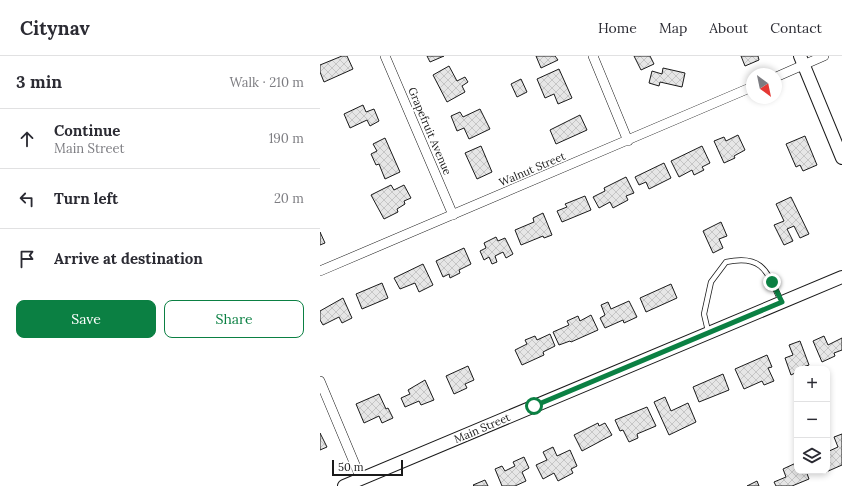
<!DOCTYPE html>
<html lang="en">
<head>
<meta charset="utf-8">
<style>
	body { margin:0; font-family:Lora,serif; background:#f7f7f7; color:#2b2b33 }
	.controls { position:absolute; right:12px; bottom:12px; display:grid; overflow:hidden; border-radius:8px; box-shadow:0 2px 6px #0003 }
	.controls button { width:36px; height:36px; display:grid; place-items:center; padding:0; border:0; border-bottom:1px solid #e1e1e2; background:#fff; color:#2b2b33; font:20px sans-serif }
	.compass { position:absolute; left:426px; top:12px; width:36px; height:36px; border-radius:50%; background:#fff; box-shadow:0 2px 6px #0003; rotate:147deg }
	.scale { position:absolute; left:12px; bottom:10px; width:71px; box-sizing:border-box; padding-left:4px; border:2px solid #1a1a1a; border-top:0; font-size:11px; line-height:14px; white-space:nowrap; color:#1a1a1a; -webkit-text-stroke:3px #fff; paint-order:stroke }
	.stop { position:absolute; width:12px; height:12px; margin:-9px; border:3px solid #0b8043; border-radius:50%; background:#fff }
	.stop.end { background:#0b8043; border-color:#fff; box-shadow:0 1px 4px #0008 }
	.list { margin:0; padding:0; list-style:none }
	h2 { display:flex; justify-content:space-between; align-items:center; height:52px; margin:0; padding:0 16px; font-size:17px }
	h2 small { font-size:13px; font-weight:400; color:#7c7c81 }
	.list li { display:grid; grid-template-columns:26px 1fr auto; gap:12px; align-items:center; box-sizing:border-box; height:60px; padding:0 16px; border-top:1px solid #e1e1e2 }
	.list b { display:block; font-size:15px; white-space:nowrap }
	.list p { margin:0; font-size:13px; white-space:nowrap; color:#7c7c81 }
	.list em { font-size:13px; font-style:normal; color:#7c7c81 }
	.actions { display:flex; gap:8px; padding:12px 16px }
	.actions a { flex:1; padding:9px 0; border:1px solid #0b8043; border-radius:8px; text-align:center; font-size:14px; color:#0b8043 }
	.actions .main { background:#0b8043; color:#fff }
	.icon { flex:none; width:22px; height:22px; fill:none; stroke:currentColor; stroke-width:2; stroke-linecap:round; stroke-linejoin:round }
	.map { position:relative; flex:none; width:522px; height:430px; overflow:hidden }
	header { display:flex; align-items:center; gap:24px; box-sizing:border-box; height:56px; padding:0 20px; background:#fff; border-bottom:1px solid #e1e1e2 }
	header strong { font-size:19px }
	nav { display:flex; gap:22px; margin-inline-start:auto; font-size:14px }
	main { display:flex }
	aside { flex:1; background:#fff }
	.map>svg:first-child { display:block }
	.building { fill:url(#building-cross-hatch); stroke:#1a1a1a }
	.lines { fill:none; stroke-linecap:round; stroke-linejoin:round }
	.lane-casing { stroke:#1a1a1a; stroke-width:6 }
	.street-casing { stroke:#1a1a1a; stroke-width:10 }
	.secondary-casing { stroke:#1a1a1a; stroke-width:14 }
	.lane { stroke:#fff; stroke-width:4.5 }
	.street { stroke:#fff; stroke-width:9 }
	.secondary { stroke:#fff; stroke-width:12 }
	.route { stroke:#0b8043; stroke-width:5 }
	.labels { text-anchor:middle; dominant-baseline:central; stroke-width:3; stroke-linejoin:round; paint-order:stroke }
	.street-label { font-size:11px; fill:#1a1a1a; stroke:#fff }
</style>
</head>
<body>
<header>
<strong>Citynav</strong>
<nav><a>Home</a><a>Map</a><a>About</a><a>Contact</a></nav>
</header>
<main>
<aside>
<h2>3 min<small>Walk · 210 m</small></h2>
<ul class="list">
<li><svg class="icon" aria-label="ahead" viewBox="0 0 24 24"><path d="M12 20V5M6 11l6-6 6 6"/></svg><div><b>Continue</b><p>Main Street</p></div><em>190 m</em></li>
<li><svg class="icon" aria-label="left" viewBox="0 0 24 24"><path d="M17 20v-9H6M10 6l-5 5 5 5"/></svg><div><b>Turn left</b></div><em>20 m</em></li>
<li><svg class="icon" aria-label="arrive" viewBox="0 0 24 24"><path d="M6 21V4h12l-3 4 3 4H6"/></svg><div><b>Arrive at destination</b></div></li>
</ul>
<div class="actions"><a class="main">Save</a><a>Share</a></div>
</aside>
<div class="map">
<svg width="522" height="430" viewBox="0 0 522 430">
	<defs>
		<pattern id="building-cross-hatch" width="8" height="8" patternUnits="userSpaceOnUse"><rect width="8" height="8" fill="#e6e6e6"/><path d="M0 0l8 8M0 8l8-8" fill="none" stroke="#c5c5c5"/></pattern>
	</defs>
	<rect width="100%" height="100%" fill="#fff"/>
	<g class="building">
		<polygon points="22,0 27,0 33,13 4,26 0,16 0,9"/>
		<polygon points="107,0 124,0 110,6"/>
		<polygon points="216,0 235,0 238,4 221,12"/>
		<polygon points="314,0 330,0 334,8 321,14"/>
		<polygon points="421,0 438,0 439,4 425,10"/>
		<polygon points="129,10 137,25 145,21 148,26 142,30 145,36 127,46 113,19"/>
		<polygon points="343,12 365,17 362,31 340,26 339,30 329,27 332,15 342,18"/>
		<polygon points="239,13 252,42 238,48 234,38 225,42 217,23"/>
		<polygon points="201,23 207,36 197,41 191,28"/>
		<polygon points="43,49 46,56 54,53 59,65 50,70 47,64 30,72 24,58"/>
		<polygon points="160,53 170,73 149,83 144,72 137,75 131,60 140,56 143,61"/>
		<polygon points="260,59 267,74 236,88 230,74"/>
		<polygon points="418,79 425,94 414,100 415,102 404,107 394,85 404,81 406,85"/>
		<polygon points="485,80 497,109 483,115 480,109 476,111 466,88"/>
		<polygon points="65,82 80,116 65,123 59,108 56,109 51,98 57,95 53,88"/>
		<polygon points="161,90 172,116 157,123 145,97"/>
		<polygon points="382,90 390,107 382,111 384,114 374,119 372,114 359,121 351,105"/>
		<polygon points="344,107 351,122 329,133 326,126 319,129 315,121"/>
		<polygon points="306,121 314,137 306,140 308,144 293,152 290,146 279,152 273,141 285,135 284,132"/>
		<polygon points="71,129 74,134 84,129 91,142 84,145 85,148 77,153 78,156 64,163 51,139"/>
		<polygon points="265,140 271,154 242,166 237,155 247,151 245,148"/>
		<polygon points="471,141 489,178 480,182 474,170 467,173 473,185 464,189 454,169 464,165 456,148"/>
		<polygon points="223,157 232,179 224,182 223,180 201,189 195,174 214,166 213,162"/>
		<polygon points="401,166 407,180 399,183 403,192 393,197 383,175"/>
		<polygon points="0,176 5,187 0,189"/>
		<polygon points="176,181 178,185 185,182 193,198 186,202 183,196 175,200 177,206 172,208 169,201 164,204 160,195 166,192 164,187"/>
		<polygon points="144,192 151,208 139,214 140,217 130,222 129,218 123,221 116,205"/>
		<polygon points="103,208 113,229 99,236 95,227 80,233 74,222"/>
		<polygon points="62,227 68,242 42,253 36,238"/>
		<polygon points="351,228 357,242 326,256 320,242"/>
		<polygon points="23,242 32,262 22,267 19,261 3,269 0,264 0,255"/>
		<polygon points="309,245 317,261 304,267 303,264 285,272 280,262 285,259 281,249 288,246 291,253"/>
		<polygon points="271,259 278,274 251,286 250,285 239,289 233,276 249,269 247,265 258,260 260,265"/>
		<polygon points="230,278 235,290 223,296 224,299 202,309 195,294 207,288 205,284 215,280 217,284"/>
		<polygon points="504,280 508,289 522,282 522,294 514,297 515,300 502,306 493,285"/>
		<polygon points="480,285 489,309 477,313 477,316 471,319 465,302 473,299 469,289"/>
		<polygon points="447,299 452,311 448,312 454,325 444,329 442,325 424,333 415,313"/>
		<polygon points="148,310 154,324 145,328 147,332 134,338 126,320"/>
		<polygon points="403,318 409,334 379,346 373,331"/>
		<polygon points="105,324 114,344 101,349 99,345 85,351 81,342 90,338 88,334"/>
		<polygon points="59,338 66,353 68,352 73,362 62,367 59,360 44,367 36,348"/>
		<polygon points="345,341 351,355 368,347 376,366 349,379 334,346"/>
		<polygon points="327,351 336,370 317,378 318,382 309,386 303,374 300,375 295,364"/>
		<polygon points="278,367 279,370 285,367 292,379 262,395 254,379"/>
		<polygon points="0,377 7,391 0,394"/>
		<polygon points="522,378 522,409 506,416 507,396 518,391 514,381"/>
		<polygon points="233,391 237,400 250,394 257,410 251,413 253,417 238,425 234,417 223,423 216,409 227,404 223,396"/>
		<polygon points="204,401 209,412 202,416 206,425 195,430 182,430 175,413 182,410 185,415 195,410 193,406"/>
		<polygon points="476,407 477,415 486,415 489,423 472,430 456,430 454,426 466,421 463,413"/>
		<polygon points="165,424 168,430 154,430 153,429"/>
		<polygon points="437,425 439,430 427,430"/>
	</g>
	<g class="lines">
		<defs>
			<path id="lane" d="M 388,275 L 384,258 L 391,226 L 406,206 C 443,198 447,216 461,245"/>
			<g id="street">
				<polyline points="65,0 133,159"/>
				<polyline points="273,0 308,85"/>
				<polyline points="456,21 504,0"/>
				<polyline points="0,215 432,31"/>
				<polyline points="0,325 41,423"/>
			</g>
			<g id="secondary">
				<polyline points="480,0 522,102"/>
				<polyline points="24,430 522,221"/>
			</g>
		</defs>
		<use href="#lane" class="lane-casing"/>
		<use href="#street" class="street-casing"/>
		<use href="#secondary" class="secondary-casing"/>
		<use href="#lane" class="lane"/>
		<use href="#street" class="street"/>
		<use href="#secondary" class="secondary"/>
	</g>
	<g class="lines">
		<polyline class="route" points="214,350 462,246 452,226"/>
	</g>
	<g class="labels">
		<g class="street-label">
			<text transform="translate(110 75) rotate(67)">Grapefruit Avenue</text>
			<text transform="translate(212 113) rotate(-23)">Walnut Street</text>
			<text transform="translate(162 372) rotate(-23)">Main Street</text>
		</g>
	</g>
</svg>
<div class="controls">
<button>+</button>
<button>−</button>
<button><svg class="icon" aria-label="layers" viewBox="0 0 24 24"><path d="M12 4l9 5-9 5-9-5zM3 14l9 5 9-5"/></svg></button>
</div>
<svg class="compass" viewBox="-18 -18 36 36"><path d="M0-13l5 13h-10z" fill="#e53935"/><path d="M0 13l5-13h-10z" fill="#7c7c81"/></svg>
<div class="scale">50 m</div>
<div class="stop" style="left:214px;top:350px"></div>
<div class="stop end" style="left:452px;top:226px"></div>
</div>
</main>
</body>
</html>
